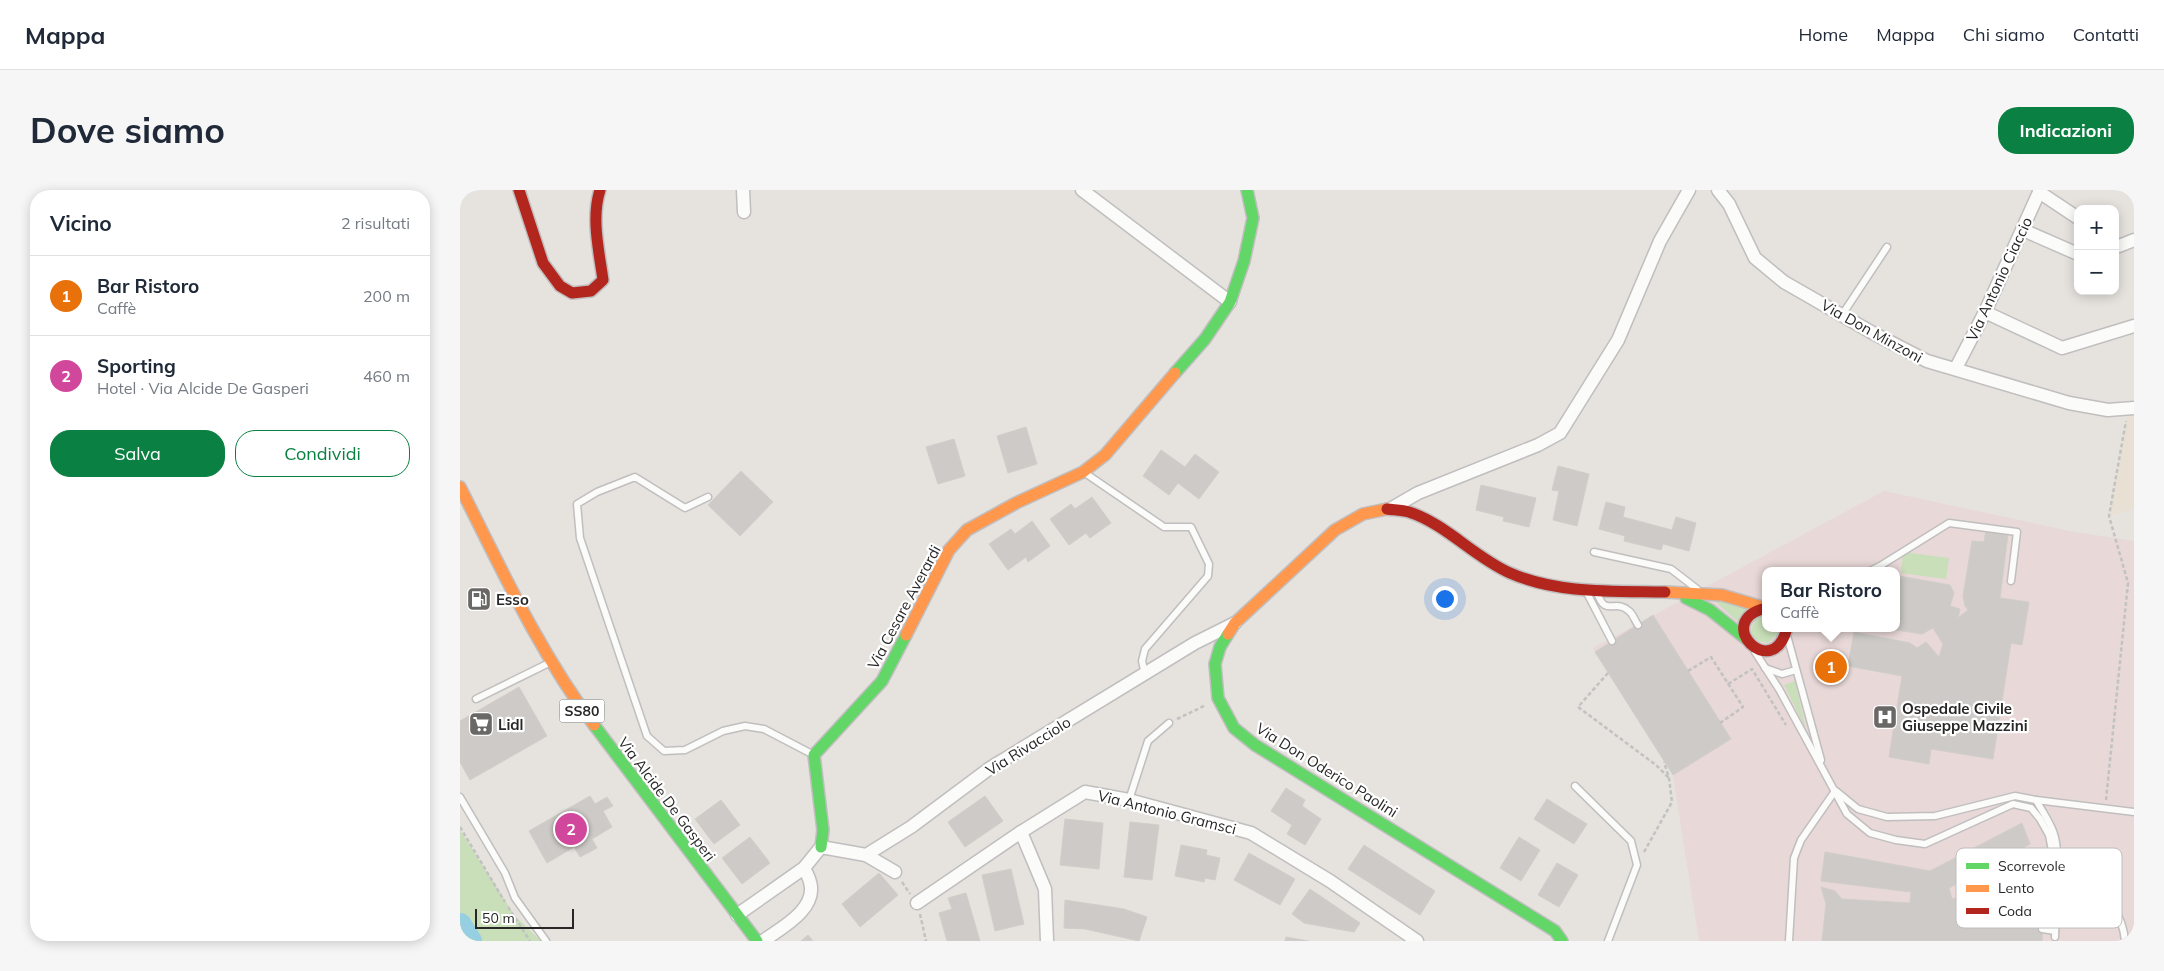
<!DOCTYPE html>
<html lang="it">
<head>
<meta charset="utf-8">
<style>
	body { margin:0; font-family:Mulish,sans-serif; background:#f6f6f7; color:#1f2937 }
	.controls { position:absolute; right:15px; top:15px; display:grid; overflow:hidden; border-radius:10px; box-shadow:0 2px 12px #0003 }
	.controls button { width:45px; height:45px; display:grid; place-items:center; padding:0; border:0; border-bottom:1px solid #e0e1e3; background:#fff; color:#1f2937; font:25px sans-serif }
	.scale { position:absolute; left:15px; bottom:12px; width:99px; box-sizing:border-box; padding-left:5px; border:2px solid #272727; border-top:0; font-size:14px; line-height:18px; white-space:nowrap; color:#272727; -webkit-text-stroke:4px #fff; paint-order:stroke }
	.you { position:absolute; left:984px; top:408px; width:18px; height:18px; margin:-12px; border:4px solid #fff; border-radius:50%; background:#1a73e8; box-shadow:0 0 0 8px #1a73e833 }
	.badge { display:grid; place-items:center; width:32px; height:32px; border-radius:50%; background:#0b8043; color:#fff; font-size:16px; font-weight:700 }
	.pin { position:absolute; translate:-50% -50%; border:2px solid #fff; box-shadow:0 1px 5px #0006 }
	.popup { position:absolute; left:1302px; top:377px; width:138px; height:65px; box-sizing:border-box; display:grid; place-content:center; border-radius:10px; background:#fff; filter:drop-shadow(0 1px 4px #0005); font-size:16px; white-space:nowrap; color:#747a83 }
	.popup b { font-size:19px; color:#1f2937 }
	.popup::after { content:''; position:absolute; left:50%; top:100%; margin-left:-10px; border:10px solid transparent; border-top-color:#fff }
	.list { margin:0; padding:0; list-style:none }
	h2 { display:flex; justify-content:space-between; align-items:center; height:65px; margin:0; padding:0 20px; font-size:21px }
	h2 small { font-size:16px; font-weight:400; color:#747a83 }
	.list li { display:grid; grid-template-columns:32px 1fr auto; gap:15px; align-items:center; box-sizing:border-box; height:80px; padding:0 20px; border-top:1px solid #e0e1e3 }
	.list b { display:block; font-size:19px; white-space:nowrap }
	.list p { margin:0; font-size:16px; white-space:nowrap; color:#747a83 }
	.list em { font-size:16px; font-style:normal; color:#747a83 }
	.actions { display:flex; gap:10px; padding:15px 20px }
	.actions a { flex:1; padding:11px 0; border:1px solid #0b8043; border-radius:20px; text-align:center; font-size:18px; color:#0b8043 }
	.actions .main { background:#0b8043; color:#fff }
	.map { position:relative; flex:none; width:1674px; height:751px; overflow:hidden; border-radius:20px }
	header { display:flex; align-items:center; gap:30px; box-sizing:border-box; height:70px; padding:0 25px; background:#fff; border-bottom:1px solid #e0e1e3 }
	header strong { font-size:24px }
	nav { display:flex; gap:28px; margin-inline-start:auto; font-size:18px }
	.intro { display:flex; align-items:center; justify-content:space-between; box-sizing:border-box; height:120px; padding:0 30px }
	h1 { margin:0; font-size:35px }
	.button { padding:12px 22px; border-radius:20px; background:#0b8043; color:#fff; font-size:18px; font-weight:700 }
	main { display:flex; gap:30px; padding:0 30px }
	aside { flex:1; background:#fff; border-radius:20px; box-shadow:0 2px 12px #0003 }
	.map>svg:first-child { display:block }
	.education { fill:#e8e1d3 }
	.medical { fill:#e8d8d7; fill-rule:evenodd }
	.green { fill:#c8dfb9 }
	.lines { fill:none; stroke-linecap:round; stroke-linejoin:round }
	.river { stroke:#96cee2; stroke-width:24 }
	.building { fill:#cdcac7; stroke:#d1ceca }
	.lane-casing { stroke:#c0bebf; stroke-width:9 }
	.street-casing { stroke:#c0bebf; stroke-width:15 }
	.fast-casing { stroke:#c0bebf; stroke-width:14 }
	.slow-casing { stroke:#c0bebf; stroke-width:14 }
	.jam-casing { stroke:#c0bebf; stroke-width:14 }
	.path { stroke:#c2c2c2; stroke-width:2.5; stroke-dasharray:4 2.5; stroke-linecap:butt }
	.lane { stroke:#fbfbfa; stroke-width:6 }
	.street { stroke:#fbfbfa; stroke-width:12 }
	.fast { stroke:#63d668; stroke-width:11 }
	.slow { stroke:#ff974d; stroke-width:11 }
	.jam { stroke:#b3261e; stroke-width:11 }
	.labels { text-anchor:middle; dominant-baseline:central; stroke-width:4.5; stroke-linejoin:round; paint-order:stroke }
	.shield { fill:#fff; stroke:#686868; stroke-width:1 }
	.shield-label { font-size:14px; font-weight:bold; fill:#272727 }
	.street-label { font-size:15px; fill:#272727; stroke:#fff }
	.poi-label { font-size:15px; font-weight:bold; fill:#272727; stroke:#fff; text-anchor:start }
	.key { fill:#fff; stroke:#bebebe; stroke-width:1 }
	.key-label { font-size:14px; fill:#272727 }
</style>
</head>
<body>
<header>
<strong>Mappa</strong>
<nav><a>Home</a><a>Mappa</a><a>Chi siamo</a><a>Contatti</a></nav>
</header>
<div class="intro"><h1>Dove siamo</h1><a class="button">Indicazioni</a></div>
<main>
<aside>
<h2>Vicino<small>2 risultati</small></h2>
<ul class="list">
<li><span class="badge" style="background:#e8710a">1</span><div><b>Bar Ristoro</b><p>Caffè</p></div><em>200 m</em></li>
<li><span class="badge" style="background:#d1479c">2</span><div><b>Sporting</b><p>Hotel · Via Alcide De Gasperi</p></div><em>460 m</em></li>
</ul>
<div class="actions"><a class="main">Salva</a><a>Condividi</a></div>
</aside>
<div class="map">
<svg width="1674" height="751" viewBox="0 0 1674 751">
	<rect width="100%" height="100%" fill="#e6e2de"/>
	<polygon class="education" points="1674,218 1674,319 1649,326 1668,220"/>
	<path class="medical" d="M 1424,301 L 1614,342 L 1674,351 L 1674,751 L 1239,751 L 1213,585 L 1133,458 ZM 1306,381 L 1436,381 L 1436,438 L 1306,438 Z"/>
	<g class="green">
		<polygon points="1443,362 1489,368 1486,389 1441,383"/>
		<polygon points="1254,410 1288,418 1278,432"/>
		<path d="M 1306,425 L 1306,438 L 1319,438 L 1318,444 L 1308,453 C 1292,451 1287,443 1296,428 Z"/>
		<polygon points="1335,491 1346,539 1324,495"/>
		<polygon points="0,640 55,726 81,751 0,751"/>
	</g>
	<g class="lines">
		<polyline class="river" points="0,735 10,751"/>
	</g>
	<g class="building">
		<polygon points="566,237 577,274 548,283 537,246"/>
		<polygon points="494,249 505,286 478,294 466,257"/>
		<polygon points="701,260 725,277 735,264 759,282 739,309 718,293 709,305 683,286"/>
		<polygon points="1098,276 1129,284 1117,336 1093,330 1099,301 1092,300"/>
		<polygon points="281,281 313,312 280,346 248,315"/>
		<polygon points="1021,295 1076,308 1069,337 1043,331 1044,327 1016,320"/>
		<polygon points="632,307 651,333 630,348 626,343 609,355 590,329 611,314 615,319"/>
		<polygon points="1146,312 1165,317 1163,327 1212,340 1216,327 1236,333 1229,361 1203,354 1201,360 1164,351 1165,346 1139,339"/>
		<polygon points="572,331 590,356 568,372 566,367 548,380 529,354 551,339 555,344"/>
		<polygon points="1526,340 1548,344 1540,408 1569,412 1562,455 1551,453 1533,569 1471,559 1469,574 1429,567 1442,486 1388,476 1394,442 1450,453 1457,458 1466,452 1479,467 1483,454 1473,438 1462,444 1430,439 1436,438 1436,405 1439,386 1490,395 1494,403 1490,416 1500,419 1498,428 1508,420 1505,416 1503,406 1512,351 1524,352"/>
		<polygon points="1193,425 1271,549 1213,585 1135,462"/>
		<polygon points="59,497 87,546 10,590 0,572 0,531"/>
		<polygon points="826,598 845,610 842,616 861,629 845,655 827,644 832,635 811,621"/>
		<polygon points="130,606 135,614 147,607 153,616 143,621 152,637 132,649 137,658 120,667 114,657 87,673 69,641"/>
		<polygon points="525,606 543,631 505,657 488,632"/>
		<polygon points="1087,609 1127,634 1114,654 1074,629"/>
		<polygon points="261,610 280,635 254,654 235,629"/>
		<polygon points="605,629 643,633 639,679 600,675"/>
		<polygon points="670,632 699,635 692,690 664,687"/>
		<polygon points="1562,633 1570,654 1489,698 1492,709 1523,702 1522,697 1574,686 1575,690 1584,689 1589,711 1581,714 1583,727 1582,751 1362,751 1366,714 1361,697 1375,701 1382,709 1450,713 1451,702 1361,691 1365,662 1470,681"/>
		<polygon points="290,647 310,673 282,694 262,668"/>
		<polygon points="1059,647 1080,660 1061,691 1040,678"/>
		<polygon points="721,655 747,660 746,665 760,668 755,690 745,688 744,692 715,686"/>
		<polygon points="904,655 975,701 960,725 888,679"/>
		<polygon points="789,663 835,689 820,715 774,690"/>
		<polygon points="1097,673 1118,685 1099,717 1078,705"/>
		<polygon points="551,679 564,734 535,741 522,685"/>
		<polygon points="419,683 438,705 400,737 382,714"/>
		<polygon points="850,699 900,733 894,742 844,733 832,724"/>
		<polygon points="506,703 520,751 487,751 479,723 492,719 488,708"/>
		<polygon points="605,710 664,719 687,727 679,751 625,739 604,738"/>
		<polygon points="348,745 353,751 341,751"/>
		<polygon points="826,747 848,751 825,751"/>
	</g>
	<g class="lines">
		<defs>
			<g id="lane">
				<polyline points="1382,125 1427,57"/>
				<polyline points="625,283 704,337 731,337 749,374 748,386 685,459 682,471 685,484"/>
				<polyline points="248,307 225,318 175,287 137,302 117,314 120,348 187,546 204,561 225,560 263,541 285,536 304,539 352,564"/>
				<polyline points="1134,362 1211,379 1237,399"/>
				<polyline points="1420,376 1489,333 1557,342 1551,391"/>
				<polyline points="1410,381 1420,376 1425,381"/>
				<path d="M 1137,402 C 1145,428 1155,408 1169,421 C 1173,424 1175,431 1178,435"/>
				<polyline points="1127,403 1152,451"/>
				<polyline points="1328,449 1361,570"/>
				<polyline points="1295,462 1319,499 1387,624 1410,643 1436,650 1465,654 1553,614 1571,618 1580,629 1589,645 1597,687"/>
				<polyline points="1305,478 1322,484 1336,480"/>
				<polyline points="16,509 89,473"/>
				<polyline points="1115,596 1171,651 1177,675 1148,751"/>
				<path d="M 1376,601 L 1398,619 L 1427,627 L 1475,626 L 1555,606 L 1576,610 C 1589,633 1598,642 1597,670"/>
				<polyline points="0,607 45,683 55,708 86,751"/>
				<polyline points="669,610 688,551 709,533"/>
				<polyline points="1576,610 1674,622"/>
				<path d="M 1597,687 C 1604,687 1614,685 1620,687 C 1645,696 1663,726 1665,751"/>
				<polyline points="1582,739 1595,741"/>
				<polyline points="1595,747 1597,685"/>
				<polyline points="1329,751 1334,668 1341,650 1375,601"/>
			</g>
			<g id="street">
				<polyline points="283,0 284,22"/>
				<polyline points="622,0 770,112"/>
				<polyline points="1258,0 1269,14 1295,68 1324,92 1411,142 1467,171 1609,213 1648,220 1674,218"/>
				<polyline points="1579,2 1618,28"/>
				<polyline points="1563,40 1618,64"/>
				<polyline points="1655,55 1659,56 1674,50"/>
				<polyline points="1525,122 1602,158 1674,136"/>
				<polyline points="1496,178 1525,122 1580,0"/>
				<polyline points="932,318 958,303 1078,255 1100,243 1158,150 1200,51 1229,0"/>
				<polyline points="561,642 585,699 587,751"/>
				<polyline points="406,665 435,682"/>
				<polyline points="457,713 561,642 625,602 669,610 791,643 870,691 957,751"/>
				<polyline points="277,725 344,678 361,657 406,665 451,637 530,578 735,453 775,433"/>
				<path d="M 303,751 C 321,738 358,719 350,692 C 349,687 346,682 344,678"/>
			</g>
			<g id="fast">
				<polyline points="715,183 745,149 770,112 784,71 793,28 787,0"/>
				<polyline points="1226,408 1250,420 1285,448"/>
				<polyline points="768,444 760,457 755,474 758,508 774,538 795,555 1095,741 1102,751"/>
				<polyline points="134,535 297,751"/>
				<polyline points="361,657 363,640 354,565 422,491 446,445"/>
			</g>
			<g id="slow">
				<path d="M 0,297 C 41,378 79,462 134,535"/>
				<polyline points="1205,402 1262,405 1306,418"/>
				<polyline points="768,444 775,433 875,340 903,324 927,319"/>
				<polyline points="446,445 489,360 507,340 556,313 623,282 645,265 715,183"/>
			</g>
			<g id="jam">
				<path d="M 59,0 L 83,73 L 100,96 L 112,103 L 131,101 L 143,90 C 139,61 131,28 140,0"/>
				<path d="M 927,319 C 934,320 942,320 949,322 C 986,334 1014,367 1050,383 C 1098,404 1154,401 1205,402"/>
				<path d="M 1306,418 C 1251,431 1313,494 1327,438"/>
			</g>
		</defs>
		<use href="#lane" class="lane-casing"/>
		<use href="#street" class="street-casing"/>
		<use href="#fast" class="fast-casing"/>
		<use href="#slow" class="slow-casing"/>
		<use href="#jam" class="jam-casing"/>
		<g class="path">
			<polyline points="1228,481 1251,467 1283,517 1260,533"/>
			<polyline points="1148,483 1118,517 1196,575 1209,588"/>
			<polyline points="1268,494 1292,479 1326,535"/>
			<polyline points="717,529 746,515"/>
			<polyline points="1646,610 1668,393 1649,326 1666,231"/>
			<polyline points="0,637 45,712"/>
			<polyline points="1184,662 1212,612 1209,588 1204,572"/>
			<polyline points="442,692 450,704"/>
			<polyline points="48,717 70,751"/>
			<polyline points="460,724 466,751"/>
		</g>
		<use href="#lane" class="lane"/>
		<use href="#street" class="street"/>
		<use href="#fast" class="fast"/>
		<use href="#slow" class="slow"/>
		<use href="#jam" class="jam"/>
	</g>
	<defs>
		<symbol id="fuel-square" viewBox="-11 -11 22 22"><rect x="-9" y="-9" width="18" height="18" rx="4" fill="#6a6867" stroke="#fff"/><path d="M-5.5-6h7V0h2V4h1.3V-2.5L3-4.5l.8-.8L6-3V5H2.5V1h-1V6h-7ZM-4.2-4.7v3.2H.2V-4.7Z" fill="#fff"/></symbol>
		<symbol id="hospital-square" viewBox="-11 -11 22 22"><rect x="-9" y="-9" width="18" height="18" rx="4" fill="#6a6867" stroke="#fff"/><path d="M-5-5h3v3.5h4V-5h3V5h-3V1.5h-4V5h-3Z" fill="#fff"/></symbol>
		<symbol id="supermarket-square" viewBox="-11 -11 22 22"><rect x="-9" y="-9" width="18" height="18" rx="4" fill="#6a6867" stroke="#fff"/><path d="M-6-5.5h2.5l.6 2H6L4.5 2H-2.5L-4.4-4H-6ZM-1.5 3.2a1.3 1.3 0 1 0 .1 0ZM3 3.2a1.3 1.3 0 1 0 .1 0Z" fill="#fff"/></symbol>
	</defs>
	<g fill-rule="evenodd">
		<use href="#fuel-square" x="5" y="395" width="28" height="28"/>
		<use href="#hospital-square" x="1411" y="513" width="28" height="28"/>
		<use href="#supermarket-square" x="7" y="520" width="28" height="28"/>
	</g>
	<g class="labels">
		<rect class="shield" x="99.5" y="509.5" width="45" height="23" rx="4"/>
		<g class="shield-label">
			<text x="122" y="521">SS80</text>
		</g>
		<g class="street-label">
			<text transform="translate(1539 89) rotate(-65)">Via Antonio Ciaccio</text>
			<text transform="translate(1412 141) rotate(29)">Via Don Minzoni</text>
			<text transform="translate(444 417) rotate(-62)">Via Cesare Averardi</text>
			<text transform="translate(568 556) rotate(-32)">Via Rivacciolo</text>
			<text transform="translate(867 580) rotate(32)">Via Don Oderico Paolini</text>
			<text transform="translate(207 609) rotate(53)">Via Alcide De Gasperi</text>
			<text transform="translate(707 622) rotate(14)">Via Antonio Gramsci</text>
		</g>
		<g class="poi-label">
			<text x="36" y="409">Esso</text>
			<text x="1442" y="518">Ospedale Civile<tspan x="1442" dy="17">Giuseppe Mazzini</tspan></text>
			<text x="38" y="534">Lidl</text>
		</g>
	</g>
	<rect x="1496" y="658" width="166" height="80" rx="8" class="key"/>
	<rect x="1506" y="673" width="23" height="6" fill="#63d668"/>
	<rect x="1506" y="695" width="23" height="7" fill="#ff974d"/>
	<rect x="1506" y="718" width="23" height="6" fill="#b3261e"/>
	<g class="key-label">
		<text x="1538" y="681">Scorrevole</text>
		<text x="1538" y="703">Lento</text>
		<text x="1538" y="726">Coda</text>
	</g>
</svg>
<div class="controls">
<button>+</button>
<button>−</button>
</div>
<div class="scale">50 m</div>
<div class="you"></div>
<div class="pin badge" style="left:1371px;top:477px;background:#e8710a">1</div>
<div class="popup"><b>Bar Ristoro</b>Caffè</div>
<div class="pin badge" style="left:111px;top:639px;background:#d1479c">2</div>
</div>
</main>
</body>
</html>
